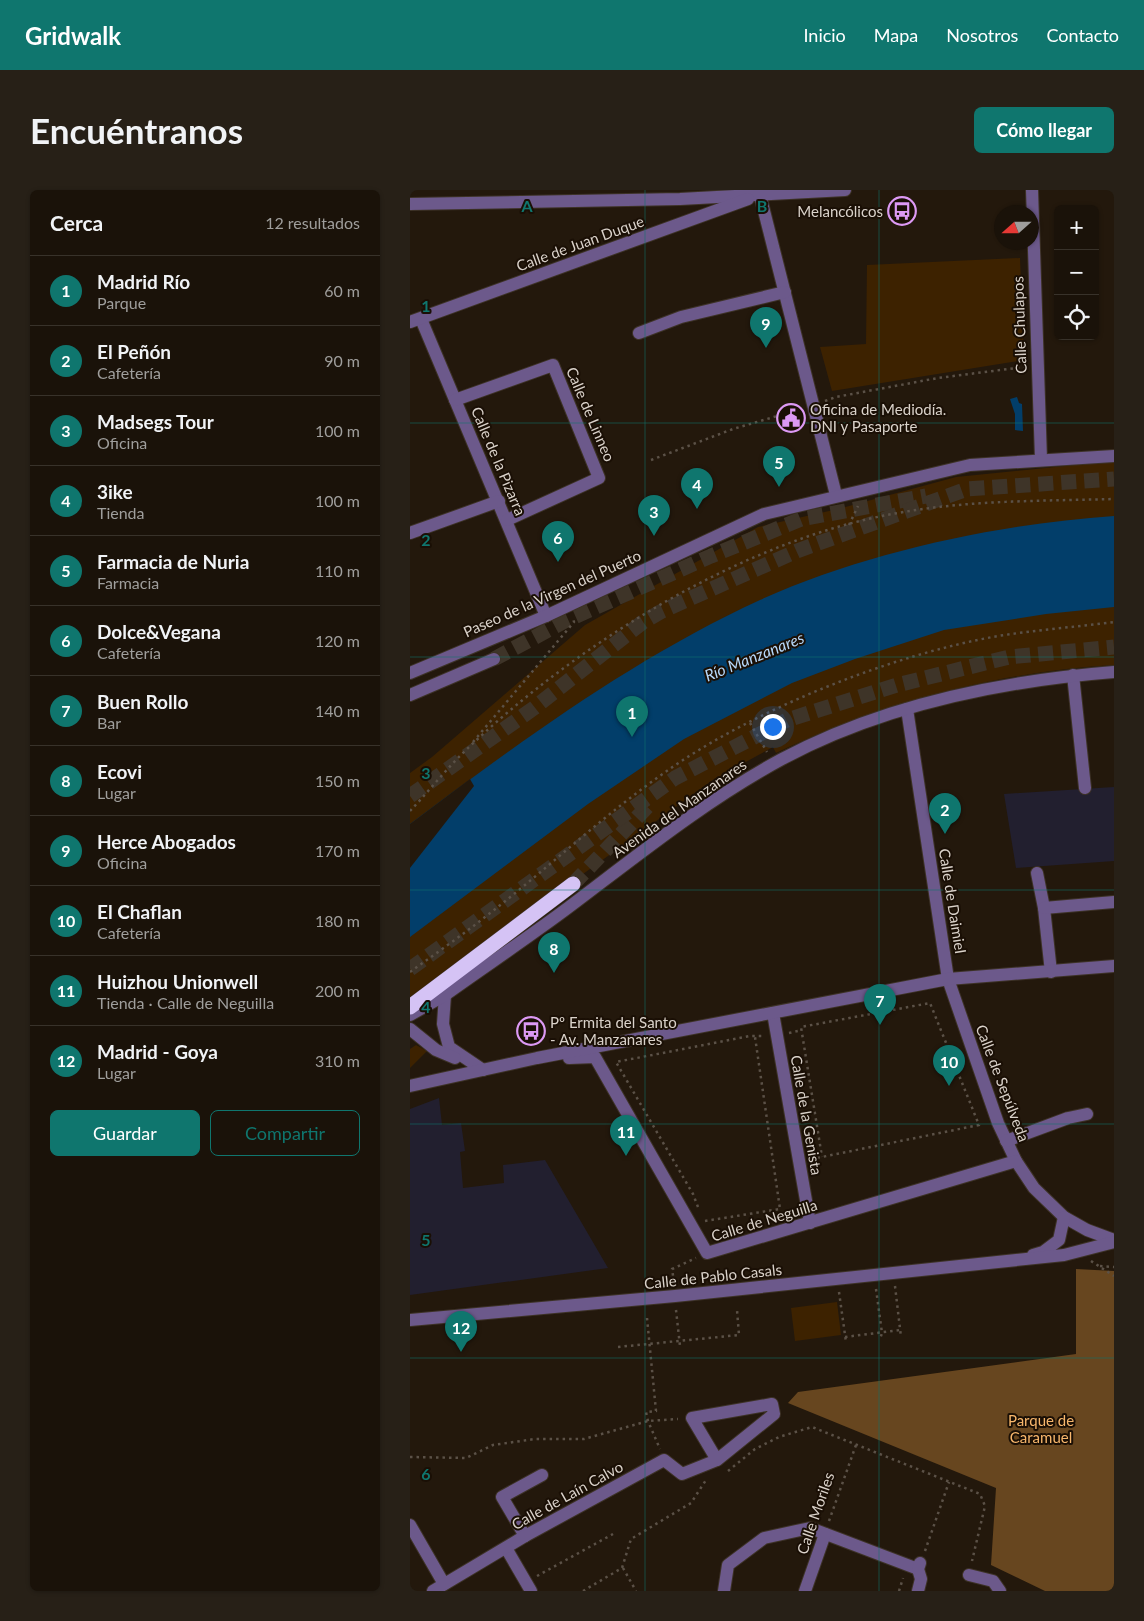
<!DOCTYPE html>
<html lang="es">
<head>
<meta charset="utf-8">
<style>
	body { margin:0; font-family:Lato,sans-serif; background:#272017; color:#f1f3f6 }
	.controls { position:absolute; right:15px; top:15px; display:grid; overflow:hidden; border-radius:8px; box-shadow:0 1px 4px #0004 }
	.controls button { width:45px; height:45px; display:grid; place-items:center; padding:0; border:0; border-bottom:1px solid #38322a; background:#1a1209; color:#f1f3f6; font:25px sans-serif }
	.compass { position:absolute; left:584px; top:15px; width:45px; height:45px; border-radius:50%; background:#1a1209; box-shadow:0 1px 4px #0004; rotate:249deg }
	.you { position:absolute; left:362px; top:536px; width:18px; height:18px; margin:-12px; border:4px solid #fff; border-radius:50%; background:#1a73e8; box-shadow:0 0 0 8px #1a73e833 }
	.badge { display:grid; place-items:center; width:32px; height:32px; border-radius:50%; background:#0f766e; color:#fff; font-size:16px; font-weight:700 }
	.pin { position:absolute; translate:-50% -41px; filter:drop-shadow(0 1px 2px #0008) }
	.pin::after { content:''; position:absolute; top:26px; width:18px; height:15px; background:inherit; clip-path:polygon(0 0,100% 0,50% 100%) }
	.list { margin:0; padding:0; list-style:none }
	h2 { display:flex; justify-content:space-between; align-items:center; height:65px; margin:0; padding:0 20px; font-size:21px }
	h2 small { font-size:16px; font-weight:400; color:#9f9e9c }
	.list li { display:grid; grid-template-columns:32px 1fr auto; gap:15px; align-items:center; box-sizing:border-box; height:70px; padding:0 20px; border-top:1px solid #38322a }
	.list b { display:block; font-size:19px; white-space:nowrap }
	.list p { margin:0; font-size:16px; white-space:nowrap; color:#9f9e9c }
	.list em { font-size:16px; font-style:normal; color:#9f9e9c }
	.actions { display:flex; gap:10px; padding:15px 20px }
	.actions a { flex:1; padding:11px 0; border:1px solid #0f766e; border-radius:8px; text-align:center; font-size:18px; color:#0f766e }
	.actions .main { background:#0f766e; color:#fff }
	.icon { flex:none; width:28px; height:28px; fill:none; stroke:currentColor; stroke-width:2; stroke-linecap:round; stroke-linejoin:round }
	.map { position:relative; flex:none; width:704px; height:1401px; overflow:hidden; border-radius:8px }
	header { display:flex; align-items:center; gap:30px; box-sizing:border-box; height:70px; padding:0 25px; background:#0f766e; color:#fff }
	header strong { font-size:24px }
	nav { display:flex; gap:28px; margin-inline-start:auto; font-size:18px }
	.intro { display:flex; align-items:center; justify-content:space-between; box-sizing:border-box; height:120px; padding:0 30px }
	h1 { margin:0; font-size:35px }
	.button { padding:12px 22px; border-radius:8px; background:#0f766e; color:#fff; font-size:18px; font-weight:700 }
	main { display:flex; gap:30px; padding:0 30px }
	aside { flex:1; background:#1a1209; border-radius:8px; box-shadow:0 1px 4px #0004 }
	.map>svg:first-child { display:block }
	.education { fill:#221f2f }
	.green { fill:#3d2200 }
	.forest { fill:#67461f }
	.water { fill:#023e6a }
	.pier { fill:#23180c }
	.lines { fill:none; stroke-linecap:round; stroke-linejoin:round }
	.highway-tunnel { stroke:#3e3428; stroke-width:15; stroke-dasharray:15 8; stroke-linecap:butt }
	.minor-casing { stroke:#3d3227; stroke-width:14 }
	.highway-casing { stroke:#3d3227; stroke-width:16 }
	.path { stroke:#5b5147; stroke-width:2.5; stroke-dasharray:2.5 4; stroke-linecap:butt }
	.minor { stroke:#6c598b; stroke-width:12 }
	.highway { stroke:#d5c3f5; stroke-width:15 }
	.grid { fill:none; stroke:#0f766e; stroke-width:1; stroke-opacity:0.55 }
	.labels { text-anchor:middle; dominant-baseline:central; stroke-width:4; stroke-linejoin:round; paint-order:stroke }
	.poi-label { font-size:15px; fill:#dad2ca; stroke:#1a0f05; text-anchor:start }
	.street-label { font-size:15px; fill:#dad2ca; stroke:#1a0f05 }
	.park-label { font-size:15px; fill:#f8b76c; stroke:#1a0f05 }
	.water-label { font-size:16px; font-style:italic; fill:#b6d8fa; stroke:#1a0f05 }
	.grid-label { font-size:16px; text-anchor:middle; font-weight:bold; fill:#0f766e; stroke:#1a0f05; stroke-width:4; stroke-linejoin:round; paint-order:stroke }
</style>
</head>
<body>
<header>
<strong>Gridwalk</strong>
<nav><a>Inicio</a><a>Mapa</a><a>Nosotros</a><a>Contacto</a></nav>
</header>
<div class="intro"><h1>Encuéntranos</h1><a class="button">Cómo llegar</a></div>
<main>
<aside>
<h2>Cerca<small>12 resultados</small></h2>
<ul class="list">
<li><span class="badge">1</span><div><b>Madrid Río</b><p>Parque</p></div><em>60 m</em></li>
<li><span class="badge">2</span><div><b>El Peñón</b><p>Cafetería</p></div><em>90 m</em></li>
<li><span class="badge">3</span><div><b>Madsegs Tour</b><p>Oficina</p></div><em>100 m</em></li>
<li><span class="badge">4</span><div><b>3ike</b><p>Tienda</p></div><em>100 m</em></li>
<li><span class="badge">5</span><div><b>Farmacia de Nuria</b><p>Farmacia</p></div><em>110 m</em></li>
<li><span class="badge">6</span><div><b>Dolce&amp;Vegana</b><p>Cafetería</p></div><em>120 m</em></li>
<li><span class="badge">7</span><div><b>Buen Rollo</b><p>Bar</p></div><em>140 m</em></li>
<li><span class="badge">8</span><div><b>Ecovi</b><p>Lugar</p></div><em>150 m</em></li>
<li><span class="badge">9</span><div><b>Herce Abogados</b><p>Oficina</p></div><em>170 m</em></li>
<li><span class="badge">10</span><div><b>El Chaflan</b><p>Cafetería</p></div><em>180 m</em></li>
<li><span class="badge">11</span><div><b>Huizhou Unionwell</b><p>Tienda · Calle de Neguilla</p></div><em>200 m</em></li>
<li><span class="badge">12</span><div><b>Madrid - Goya</b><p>Lugar</p></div><em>310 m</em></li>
</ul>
<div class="actions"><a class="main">Guardar</a><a>Compartir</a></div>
</aside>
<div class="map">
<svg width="704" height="1401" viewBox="0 0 704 1401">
	<rect width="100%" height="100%" fill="#23180c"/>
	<g class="education">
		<polygon points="704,597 704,671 606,678 594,604"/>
		<polygon points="29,908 32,935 51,933 55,961 50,962 53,998 94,993 93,975 135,970 198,1078 0,1105 0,919"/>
	</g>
	<g class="green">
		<polygon points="610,68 614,170 422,201 410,157 456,154 457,75"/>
		<path d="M 704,271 L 704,475 C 586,482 473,513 366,563 L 363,557 L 303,590 L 0,809 L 0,583 L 22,567 L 175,435 L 348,337 L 428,319 L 546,287 Z"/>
		<polygon points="6,855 17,861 0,878 0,859"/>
		<polygon points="427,1112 431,1145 385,1151 381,1118"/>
	</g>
	<polygon class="forest" points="666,1079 704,1081 704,1401 635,1401 581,1375 586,1298 378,1213 388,1202 666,1164"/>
	<g class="water">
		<polygon points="607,207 609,213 612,214 613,241 605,240 605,224 600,209"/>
		<path d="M 704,326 L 704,417 L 636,424 L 534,440 L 445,469 L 382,493 L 274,549 L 178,614 L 0,747 L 0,634 C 111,551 224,468 350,410 C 456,362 588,334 704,326 Z"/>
	</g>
	<polygon class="pier" points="60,589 64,596 0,678 0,634"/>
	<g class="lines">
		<g class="highway-tunnel">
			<polyline points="84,469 155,431 301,366 391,329 516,306"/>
			<polyline points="0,606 124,518 233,432 252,421 387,361 557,299 704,289"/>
			<polyline points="163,694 240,614"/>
			<polyline points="0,779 265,588 377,530 487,495 599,467 704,457"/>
		</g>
		<defs>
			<g id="minor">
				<polyline points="622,0 631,269"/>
				<polyline points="350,5 426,305"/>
				<polyline points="0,14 270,9 435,0"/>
				<polyline points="11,129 136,426"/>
				<polyline points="0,132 338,9"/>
				<polyline points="229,143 271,127 375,102"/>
				<polyline points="45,210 143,175 189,288 97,330"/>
				<polyline points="0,343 89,311"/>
				<polyline points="0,483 136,426 354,324 560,275 704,266"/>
				<polyline points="663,485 675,598"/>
				<polyline points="0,505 84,469"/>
				<polyline points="497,519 538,789 588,933 606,971 624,998 654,1027 677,1040 704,1050"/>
				<polyline points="627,683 634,718 641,782"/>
				<polyline points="634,718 704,712"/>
				<polyline points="35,805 33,834 39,857 73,880"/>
				<polyline points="363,823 400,1033"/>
				<path d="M 0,825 L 35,805 C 77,775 119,747 159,717 C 228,665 296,610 372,569 C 473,515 591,491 704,482"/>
				<polyline points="0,839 26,860 45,868"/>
				<polyline points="159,868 185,867 297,1063 606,971"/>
				<polyline points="0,896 127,868 538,789 704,776"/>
				<polyline points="596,951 658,928 677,924"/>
				<polyline points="623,1065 633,1062 649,1050 654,1027"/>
				<polyline points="0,1130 265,1106 654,1065 704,1052"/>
				<polyline points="0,1335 34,1394"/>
				<polyline points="115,1346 92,1307 132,1285"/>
				<polyline points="96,1358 121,1401"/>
				<polyline points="559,1385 583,1391 590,1401"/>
				<polyline points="23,1401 115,1346 254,1270 272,1284 307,1270 364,1224 362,1214 282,1228 307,1270"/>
				<polyline points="314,1401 318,1375 354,1348 400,1338 508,1379"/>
				<polyline points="395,1401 415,1344"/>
				<polyline points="508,1401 511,1389 508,1379 510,1373"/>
			</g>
			<polyline id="highway" points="0,817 163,694"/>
		</defs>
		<use href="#minor" class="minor-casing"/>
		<use href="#highway" class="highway-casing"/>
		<g class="path">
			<polyline points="415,211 426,207 528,188 614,177"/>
			<polyline points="241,270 323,239 391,219"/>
			<polyline points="439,335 448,316"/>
			<polyline points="340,533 357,562"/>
			<polyline points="63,552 164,432 163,427"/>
			<path d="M 0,621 C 19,601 37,578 57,559 C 168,453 335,349 488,323 C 559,310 632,311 704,309"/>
			<path d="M 0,782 C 25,764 51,746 75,727 C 135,681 191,627 254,583 C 342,520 481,465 588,446 C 626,440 665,437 704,432"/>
			<polyline points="379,843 392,840"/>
			<polyline points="401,969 412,967 569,935 520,813 391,837 412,967"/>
			<polyline points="288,1017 283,1004 206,872 340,846 354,846"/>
			<polyline points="295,1031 370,1019 345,847"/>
			<polyline points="681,1071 704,1086"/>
			<polyline points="690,1076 704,1077"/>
			<polyline points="264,1092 262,1079 286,1068"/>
			<polyline points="485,1096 491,1147"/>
			<polyline points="466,1099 472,1143 470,1149"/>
			<polyline points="429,1102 436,1152"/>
			<polyline points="266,1120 270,1156"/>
			<polyline points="237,1128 246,1221 236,1222 238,1231 250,1259"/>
			<polyline points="435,1147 490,1140"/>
			<polyline points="208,1157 329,1145 327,1120"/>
			<polyline points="0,1267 56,1268 83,1255 125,1249 174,1249 238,1231 268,1229"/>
			<polyline points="318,1281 345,1259 369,1247 402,1237 570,1304 575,1316 562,1371"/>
			<polyline points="419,1331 446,1255"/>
			<polyline points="515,1361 539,1292"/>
			<polyline points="213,1378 226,1401"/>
			<polyline points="127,1386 203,1344"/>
			<polyline points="173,1401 212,1378 221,1349 281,1313 296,1290"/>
			<polyline points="489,1401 493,1388"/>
			<polyline points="702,1401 704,1399"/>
		</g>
		<use href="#minor" class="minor"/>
		<use href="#highway" class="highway"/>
	</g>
	<path class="grid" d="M 235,0 L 235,1401M 469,0 L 469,1401M 0,233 L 704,233M 0,467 L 704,467M 0,700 L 704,700M 0,934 L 704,934M 0,1168 L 704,1168"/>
	<defs>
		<symbol id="bus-ring" viewBox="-11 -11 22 22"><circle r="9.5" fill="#1a0f05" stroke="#dc99f4" stroke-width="1.5"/><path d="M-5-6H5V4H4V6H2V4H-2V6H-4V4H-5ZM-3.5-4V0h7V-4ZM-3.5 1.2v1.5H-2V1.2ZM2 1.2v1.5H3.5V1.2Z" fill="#dc99f4"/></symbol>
		<symbol id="civic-ring" viewBox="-11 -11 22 22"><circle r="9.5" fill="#1a0f05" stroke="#dc99f4" stroke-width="1.5"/><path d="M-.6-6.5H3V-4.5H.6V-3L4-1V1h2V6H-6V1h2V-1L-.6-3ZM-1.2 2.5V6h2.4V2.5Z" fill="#dc99f4"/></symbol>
	</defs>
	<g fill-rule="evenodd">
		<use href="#bus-ring" x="476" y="5" width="32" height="32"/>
		<use href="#civic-ring" x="365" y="212" width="32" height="32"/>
		<use href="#bus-ring" x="105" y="825" width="32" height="32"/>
	</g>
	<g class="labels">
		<g class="poi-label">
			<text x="473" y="21" text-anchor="end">Melancólicos</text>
			<text x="400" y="219">Oficina de Mediodía.<tspan x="400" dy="17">DNI y Pasaporte</tspan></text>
			<text x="140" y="832">Pº Ermita del Santo<tspan x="140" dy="17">- Av. Manzanares</tspan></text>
		</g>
		<g class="street-label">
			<text transform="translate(170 53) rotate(-20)">Calle de Juan Duque</text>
			<text transform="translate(609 135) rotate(-92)">Calle Chulapos</text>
			<text transform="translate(181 224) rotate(67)">Calle de Linneo</text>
			<text transform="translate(89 271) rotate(67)">Calle de la Pizarra</text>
			<text transform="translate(142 403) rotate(-24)">Paseo de la Virgen del Puerto</text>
			<text transform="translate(269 618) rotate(-35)">Avenida del Manzanares</text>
			<text transform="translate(543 711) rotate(81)">Calle de Daimiel</text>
			<text transform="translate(593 893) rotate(69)">Calle de Sepúlveda</text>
			<text transform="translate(397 925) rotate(80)">Calle de la Genista</text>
			<text transform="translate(354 1030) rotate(-17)">Calle de Neguilla</text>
			<text transform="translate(303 1086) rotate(-6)">Calle de Pablo Casals</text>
			<text transform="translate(157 1305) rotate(-29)">Calle de Laín Calvo</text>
			<text transform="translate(405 1323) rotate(-71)">Calle Moriles</text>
		</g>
		<g class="park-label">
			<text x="631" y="1230">Parque de<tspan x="631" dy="17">Caramuel</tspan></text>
		</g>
		<g class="water-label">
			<text transform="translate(344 466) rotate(-22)">Río Manzanares</text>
		</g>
	</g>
	<g class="grid-label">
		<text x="117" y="22">A</text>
		<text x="352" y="22">B</text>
		<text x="16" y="122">1</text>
		<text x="16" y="356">2</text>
		<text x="16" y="589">3</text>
		<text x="16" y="823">4</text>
		<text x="16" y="1056">5</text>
		<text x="16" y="1290">6</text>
	</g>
</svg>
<div class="controls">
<button>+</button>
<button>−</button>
<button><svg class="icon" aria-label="locate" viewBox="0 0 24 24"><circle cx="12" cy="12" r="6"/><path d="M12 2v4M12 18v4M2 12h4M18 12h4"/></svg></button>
</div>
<svg class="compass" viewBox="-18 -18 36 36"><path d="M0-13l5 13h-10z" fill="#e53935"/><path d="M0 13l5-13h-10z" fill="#9f9e9c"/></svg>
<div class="you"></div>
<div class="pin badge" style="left:222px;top:547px">1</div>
<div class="pin badge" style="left:535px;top:644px">2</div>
<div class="pin badge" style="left:244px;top:346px">3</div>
<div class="pin badge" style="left:287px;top:319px">4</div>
<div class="pin badge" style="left:369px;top:297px">5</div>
<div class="pin badge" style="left:148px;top:372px">6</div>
<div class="pin badge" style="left:470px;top:835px">7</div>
<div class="pin badge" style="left:144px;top:783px">8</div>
<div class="pin badge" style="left:356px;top:158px">9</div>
<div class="pin badge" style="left:539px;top:896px">10</div>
<div class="pin badge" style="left:216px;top:966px">11</div>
<div class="pin badge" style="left:51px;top:1162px">12</div>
</div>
</main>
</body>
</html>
